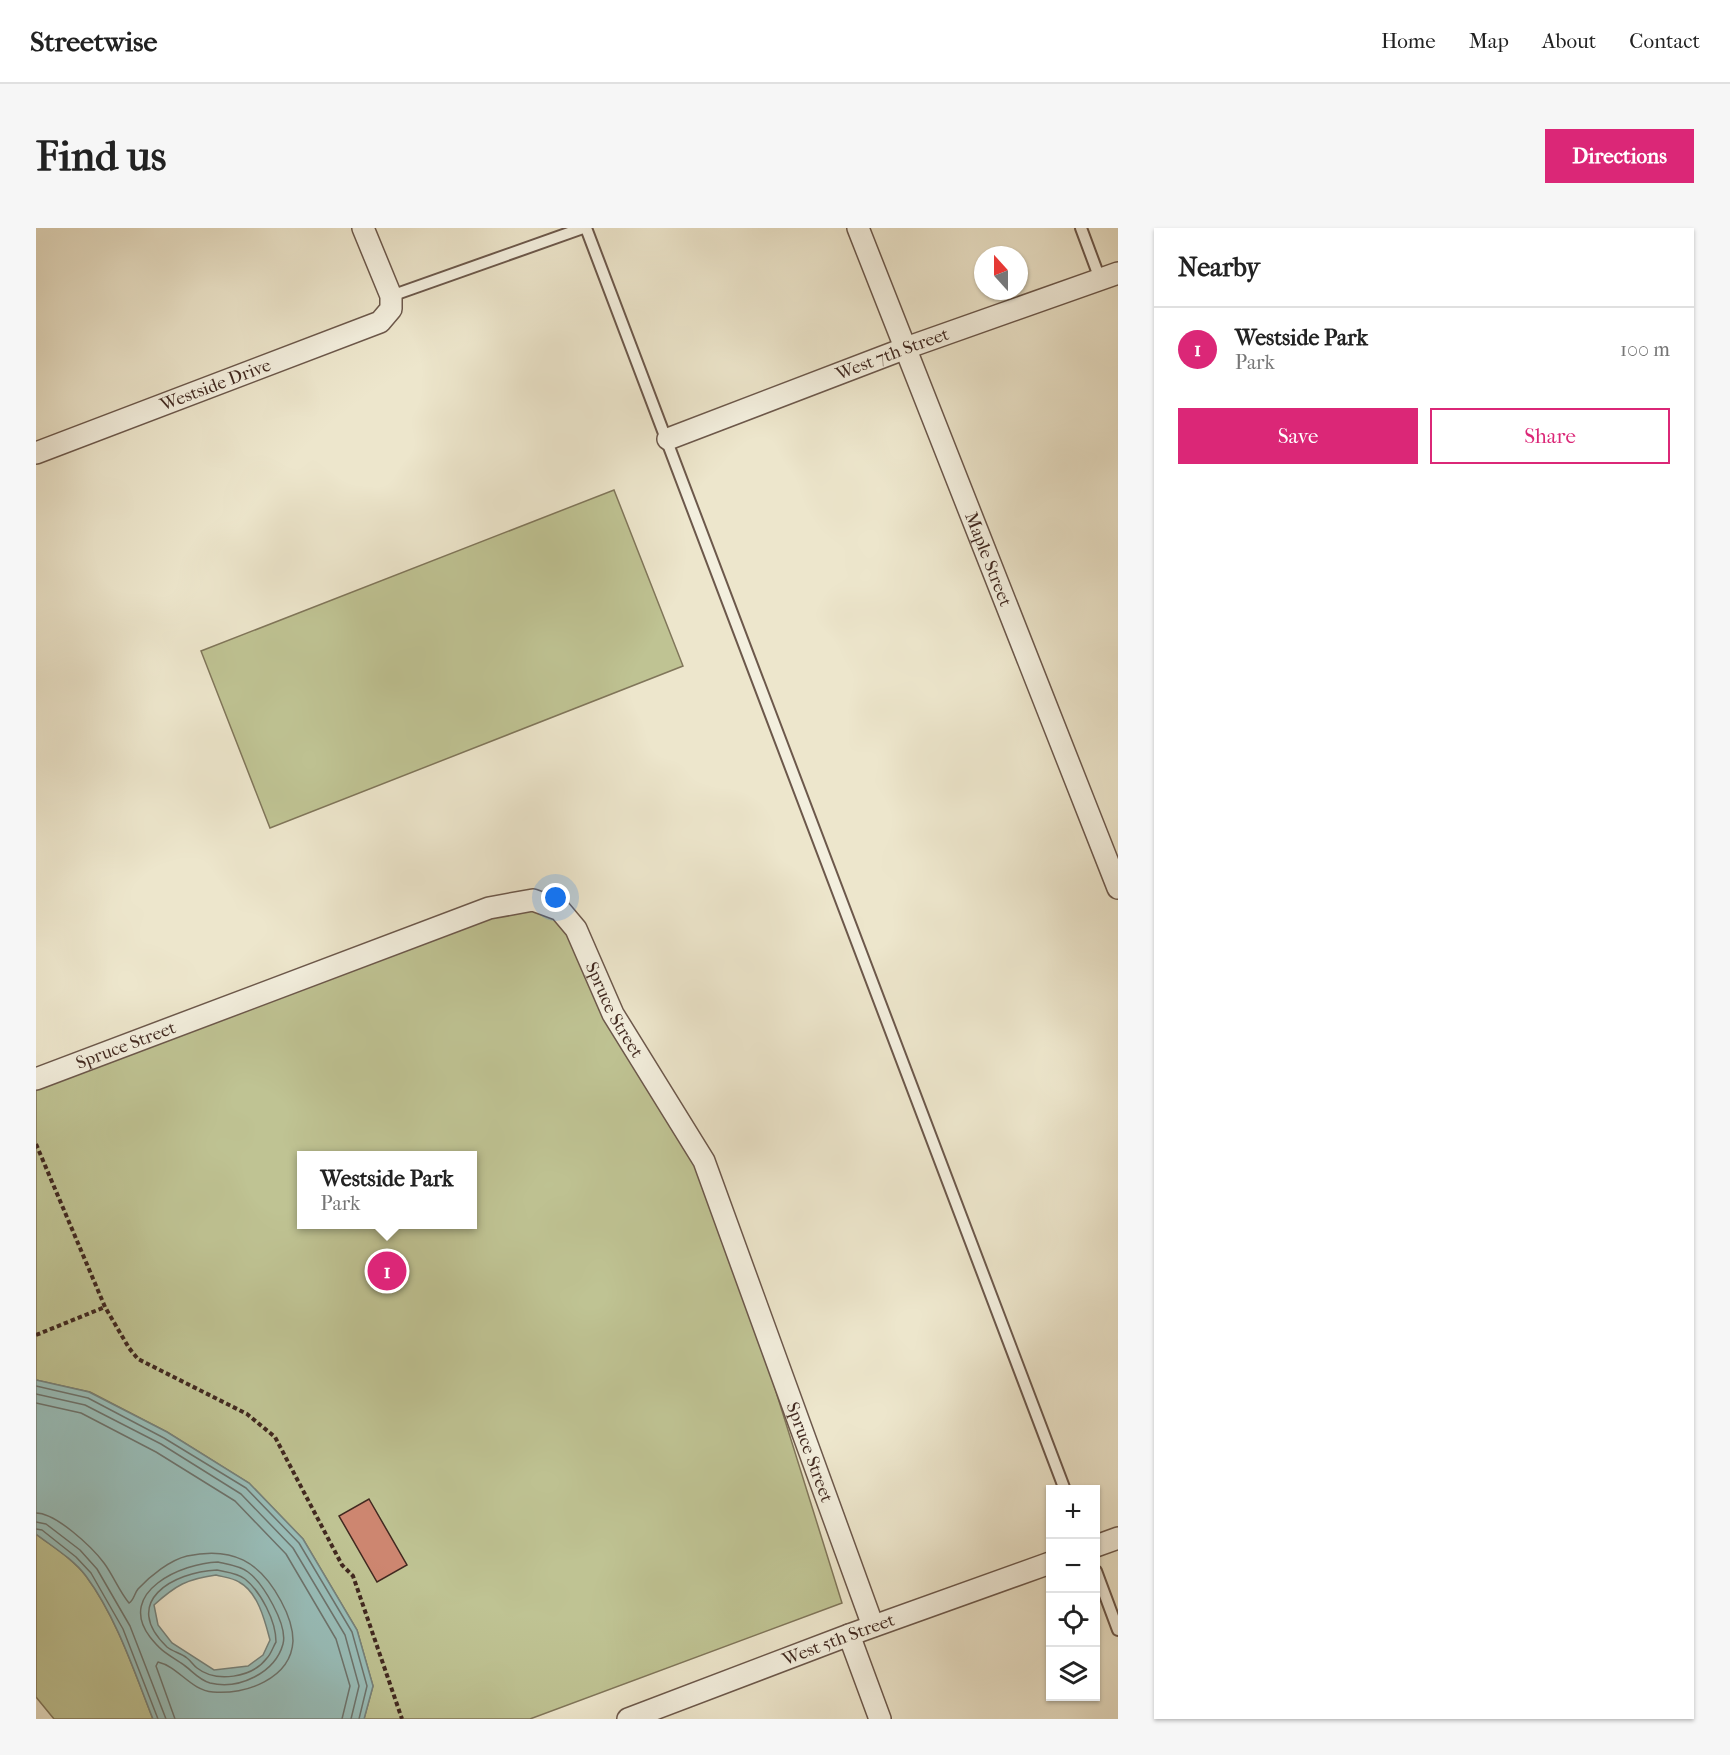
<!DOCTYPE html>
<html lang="en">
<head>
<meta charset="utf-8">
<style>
	body { margin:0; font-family:"IM FELL French Canon",serif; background:#f6f6f6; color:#222 }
	.controls { position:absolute; right:18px; bottom:18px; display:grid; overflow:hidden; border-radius:0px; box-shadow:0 2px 4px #0004 }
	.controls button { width:54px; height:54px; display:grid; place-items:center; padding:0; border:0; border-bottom:2px solid #e0e0e0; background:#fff; color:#222; font:30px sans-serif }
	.compass { position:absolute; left:938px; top:18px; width:54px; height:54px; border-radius:50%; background:#fff; box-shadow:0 2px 4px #0004; rotate:339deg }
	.you { position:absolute; left:520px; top:670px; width:21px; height:21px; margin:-15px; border:4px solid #fff; border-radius:50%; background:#1a73e8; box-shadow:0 0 0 9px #1a73e833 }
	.badge { display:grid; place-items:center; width:39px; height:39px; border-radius:50%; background:#db2777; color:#fff; font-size:20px; font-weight:700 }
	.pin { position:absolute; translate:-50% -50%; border:3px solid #fff; box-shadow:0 2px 6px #0006 }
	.popup { position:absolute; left:261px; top:923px; width:180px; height:78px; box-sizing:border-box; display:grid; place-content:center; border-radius:0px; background:#fff; filter:drop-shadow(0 2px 4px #0005); font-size:20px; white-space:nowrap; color:#767676 }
	.popup b { font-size:22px; color:#222 }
	.popup::after { content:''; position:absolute; left:50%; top:100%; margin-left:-12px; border:12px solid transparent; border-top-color:#fff }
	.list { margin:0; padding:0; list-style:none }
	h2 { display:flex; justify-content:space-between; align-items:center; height:78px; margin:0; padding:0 24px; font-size:26px }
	h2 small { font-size:20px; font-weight:400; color:#767676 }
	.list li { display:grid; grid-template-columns:39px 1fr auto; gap:18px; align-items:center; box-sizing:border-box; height:84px; padding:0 24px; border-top:2px solid #e0e0e0 }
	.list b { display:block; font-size:22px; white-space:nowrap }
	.list p { margin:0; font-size:20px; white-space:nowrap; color:#767676 }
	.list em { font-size:20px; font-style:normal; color:#767676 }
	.actions { display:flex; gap:12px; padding:18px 24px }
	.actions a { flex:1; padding:14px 0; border:2px solid #db2777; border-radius:0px; text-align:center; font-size:21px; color:#db2777 }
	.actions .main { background:#db2777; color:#fff }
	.icon { flex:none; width:33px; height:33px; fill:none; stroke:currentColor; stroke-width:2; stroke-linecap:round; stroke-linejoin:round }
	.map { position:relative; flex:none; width:1082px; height:1491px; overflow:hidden; border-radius:0px }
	header { display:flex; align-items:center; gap:36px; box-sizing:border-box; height:84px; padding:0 30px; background:#fff; border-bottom:2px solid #e0e0e0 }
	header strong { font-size:28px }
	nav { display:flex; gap:33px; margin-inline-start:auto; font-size:21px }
	.intro { display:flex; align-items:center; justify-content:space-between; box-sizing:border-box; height:144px; padding:0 36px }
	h1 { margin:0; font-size:42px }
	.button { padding:15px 27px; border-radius:0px; background:#db2777; color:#fff; font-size:21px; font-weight:700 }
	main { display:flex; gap:36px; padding:0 36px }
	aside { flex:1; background:#fff; border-radius:0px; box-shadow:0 2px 4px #0004 }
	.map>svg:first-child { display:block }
	.green { fill:#bfc393; stroke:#80765a; stroke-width:1.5; fill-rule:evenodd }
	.water { fill:#99bfbb; stroke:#76837d; stroke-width:1.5; fill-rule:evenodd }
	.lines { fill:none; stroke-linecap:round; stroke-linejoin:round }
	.shore { stroke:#6d746e; stroke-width:1.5 }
	.building { fill:#cd8670; stroke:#412920; stroke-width:1.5 }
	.service-casing { stroke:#6c584b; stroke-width:14 }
	.minor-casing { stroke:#6c584b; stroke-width:24 }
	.path { stroke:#412920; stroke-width:4; stroke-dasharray:4.5 3; stroke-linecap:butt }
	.service { stroke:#f3efde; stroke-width:10 }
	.minor { stroke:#f3efde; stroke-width:21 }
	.labels { text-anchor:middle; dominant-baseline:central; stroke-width:4.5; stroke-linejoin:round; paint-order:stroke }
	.street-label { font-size:18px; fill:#412920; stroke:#f3efde }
</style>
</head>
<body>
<header>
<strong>Streetwise</strong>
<nav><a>Home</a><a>Map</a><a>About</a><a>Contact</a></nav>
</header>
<div class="intro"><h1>Find us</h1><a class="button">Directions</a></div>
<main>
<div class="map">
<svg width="1082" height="1491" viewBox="0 0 1082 1491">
	<rect width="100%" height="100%" fill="#ede6cc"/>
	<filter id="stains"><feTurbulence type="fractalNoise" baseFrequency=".00333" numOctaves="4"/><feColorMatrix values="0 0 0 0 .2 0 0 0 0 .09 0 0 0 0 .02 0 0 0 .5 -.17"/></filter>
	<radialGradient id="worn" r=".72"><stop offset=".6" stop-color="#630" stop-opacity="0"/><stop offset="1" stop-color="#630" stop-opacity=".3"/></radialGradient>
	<g class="green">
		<polygon points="578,262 647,438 234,600 165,423"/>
		<path d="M 497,672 L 540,701 L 668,933 L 806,1375 L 494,1491 L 328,1491 L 337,1458 L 321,1402 L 267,1311 L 213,1255 L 131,1204 L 54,1164 L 0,1152 L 0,851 ZM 266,928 L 436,928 L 436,996 L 266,996 Z"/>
		<path d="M 0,1306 C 17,1319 37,1331 50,1348 C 81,1390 98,1443 117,1491 L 18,1491 L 0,1469 Z"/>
	</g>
	<path class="water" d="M 0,1152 L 53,1164 L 131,1204 L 213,1255 L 267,1311 L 321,1402 L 337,1458 L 328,1491 L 117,1491 C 98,1443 81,1390 50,1348 C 37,1331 17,1319 0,1306 ZM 180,1347 C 187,1349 197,1350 203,1354 C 222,1364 229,1393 234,1412 L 227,1427 L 212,1438 L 178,1442 L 136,1415 L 122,1397 L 118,1377 C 140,1357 151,1351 180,1347 Z"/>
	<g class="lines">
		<g class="shore">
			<polyline points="0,1158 52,1170 128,1210 210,1260 263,1315 316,1404 331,1458 323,1491"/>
			<polyline points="0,1166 49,1177 125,1216 205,1266 257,1320 309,1407 323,1458 315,1491"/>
			<polyline points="0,1175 45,1185 120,1224 199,1273 250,1326 300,1411 314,1458 306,1491"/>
			<path d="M 0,1285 C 20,1285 56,1319 68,1335 C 77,1347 83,1363 93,1375 C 98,1372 98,1366 102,1361 C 114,1348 134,1332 151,1328 C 197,1318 224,1334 245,1373 C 251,1384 257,1400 257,1413 C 255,1451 209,1467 177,1464 C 154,1462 143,1439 122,1434 L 120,1438 L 139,1491"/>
			<polyline points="0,1294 10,1296 44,1322 61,1341 94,1398 130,1491"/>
			<polyline points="0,1301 6,1302 40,1329 55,1345 87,1401 122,1491"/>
			<path d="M 182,1334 C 191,1336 205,1338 212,1344 C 227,1355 252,1397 247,1416 C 239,1445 203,1462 174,1455 C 161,1451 155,1441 145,1435 C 130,1425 125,1423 114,1409 C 80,1364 146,1335 182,1334 Z"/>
			<path d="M 181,1342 C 190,1344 202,1345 209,1351 C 225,1364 240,1393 240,1414 C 237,1419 235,1426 231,1430 C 216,1450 180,1455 161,1440 C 157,1437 155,1433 151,1430 C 145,1425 137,1424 131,1419 C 84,1374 137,1344 181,1342 Z"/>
		</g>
	</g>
	<polygon class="building" points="333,1271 371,1337 341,1354 303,1288"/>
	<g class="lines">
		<defs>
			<g id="service">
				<polyline points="550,0 1029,1262"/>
				<polyline points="1045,0 1064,51"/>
				<polyline points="355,68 547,0"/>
				<polyline points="1060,1343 1082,1402"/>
			</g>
			<g id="minor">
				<path id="s1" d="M 822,0 L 1082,660"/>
				<path id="s2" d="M 632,211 L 870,120 L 1082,45"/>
				<path id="s3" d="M 0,225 L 344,94 L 355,81 L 355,68 L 327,0"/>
				<path id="s4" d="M 0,851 L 453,680 L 497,672 L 524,682 L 540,701 L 577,786 L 668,933 L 837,1398"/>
				<polyline points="1060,1318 1082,1310"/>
				<polyline points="813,1407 844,1491"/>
				<path id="s5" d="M 592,1491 L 813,1407 L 1014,1335"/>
			</g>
		</defs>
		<use href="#service" class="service-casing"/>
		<use href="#minor" class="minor-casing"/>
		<g class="path">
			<polyline points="0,916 69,1079 93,1120 102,1131 211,1186 239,1209 306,1337 317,1348 366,1491"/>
			<polyline points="0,1107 69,1079"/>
		</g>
		<use href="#service" class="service"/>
		<use href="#minor" class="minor"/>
	</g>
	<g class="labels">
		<g class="street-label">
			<text stroke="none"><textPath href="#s2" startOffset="240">West 7th Street</textPath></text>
			<text stroke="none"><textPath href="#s3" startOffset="192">Westside Drive</textPath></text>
			<text stroke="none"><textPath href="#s1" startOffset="356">Maple Street</textPath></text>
			<text stroke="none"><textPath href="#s4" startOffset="672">Spruce Street</textPath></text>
			<text stroke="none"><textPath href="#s4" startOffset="96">Spruce Street</textPath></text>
			<text stroke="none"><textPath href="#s4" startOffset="1158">Spruce Street</textPath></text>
			<text stroke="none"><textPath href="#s5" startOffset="225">West 5th Street</textPath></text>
		</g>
	</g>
	<rect width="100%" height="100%" filter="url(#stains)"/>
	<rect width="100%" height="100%" fill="url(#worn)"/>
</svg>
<div class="controls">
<button>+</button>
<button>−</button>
<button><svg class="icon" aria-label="locate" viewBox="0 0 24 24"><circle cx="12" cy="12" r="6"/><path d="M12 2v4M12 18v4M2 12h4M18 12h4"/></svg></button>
<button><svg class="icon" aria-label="layers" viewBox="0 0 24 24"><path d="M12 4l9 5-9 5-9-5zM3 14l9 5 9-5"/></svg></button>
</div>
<svg class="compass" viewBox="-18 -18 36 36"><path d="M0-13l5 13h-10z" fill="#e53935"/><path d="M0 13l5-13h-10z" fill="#767676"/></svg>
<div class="you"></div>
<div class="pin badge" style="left:351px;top:1043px">1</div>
<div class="popup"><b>Westside Park</b>Park</div>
</div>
<aside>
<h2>Nearby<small></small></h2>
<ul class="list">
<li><span class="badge">1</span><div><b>Westside Park</b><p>Park</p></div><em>100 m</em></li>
</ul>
<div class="actions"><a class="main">Save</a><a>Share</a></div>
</aside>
</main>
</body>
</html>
